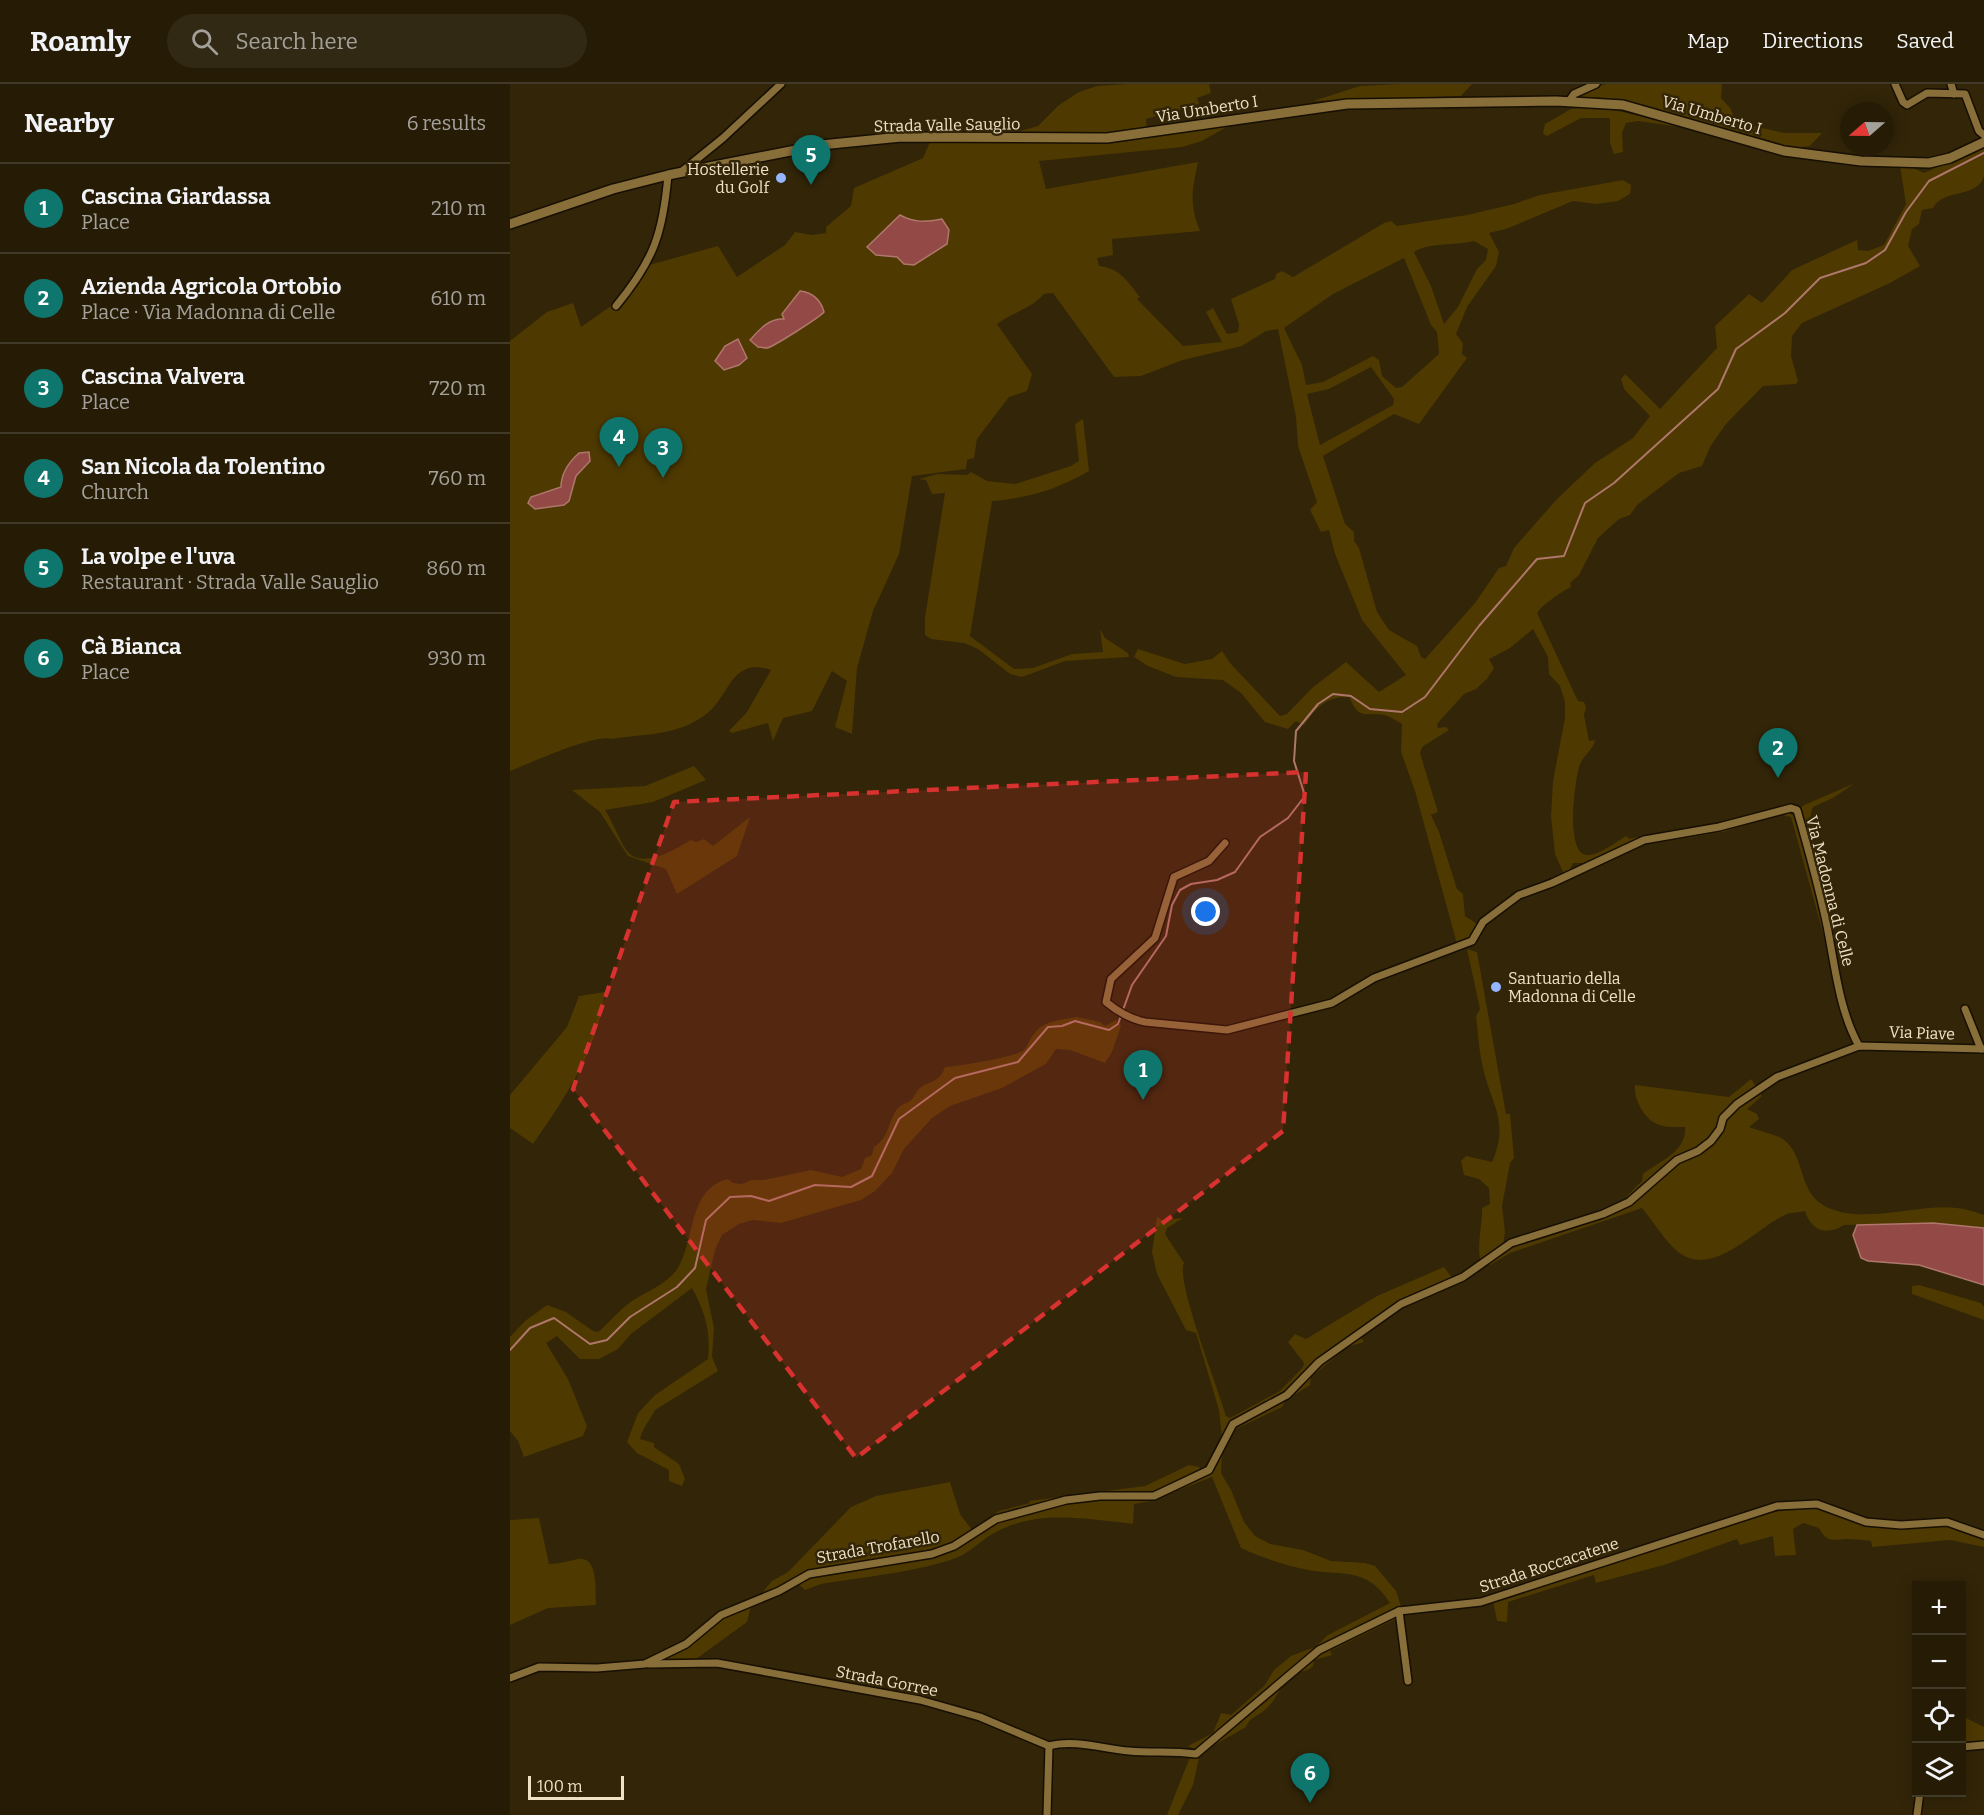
<!DOCTYPE html>
<html lang="en">
<head>
<meta charset="utf-8">
<style>
	body { margin:0; font-family:Bitter,serif; background:#322914; color:#f1f3f6 }
	.controls { position:absolute; right:18px; bottom:18px; display:grid; overflow:hidden; border-radius:0px; box-shadow:0 3px 15px #0003 }
	.controls button { width:54px; height:54px; display:grid; place-items:center; padding:0; border:0; border-bottom:2px solid #423a28; background:#261c06; color:#f1f3f6; font:30px sans-serif }
	.compass { position:absolute; left:1330px; top:18px; width:54px; height:54px; border-radius:50%; background:#261c06; box-shadow:0 3px 15px #0003; rotate:250deg }
	.scale { position:absolute; left:18px; bottom:15px; width:96px; box-sizing:border-box; padding-left:6px; border:3px solid #efe1c6; border-top:0; font-size:16px; line-height:21px; white-space:nowrap; color:#efe1c6; -webkit-text-stroke:4px #322508; paint-order:stroke }
	.you { position:absolute; left:696px; top:828px; width:21px; height:21px; margin:-15px; border:4px solid #fff; border-radius:50%; background:#1a73e8; box-shadow:0 0 0 9px #1a73e833 }
	.badge { display:grid; place-items:center; width:39px; height:39px; border-radius:50%; background:#0f766e; color:#fff; font-size:20px; font-weight:700 }
	.pin { position:absolute; translate:-50% -50px; filter:drop-shadow(0 2px 3px #0008) }
	.pin::after { content:''; position:absolute; top:32px; width:21px; height:18px; background:inherit; clip-path:polygon(0 0,100% 0,50% 100%) }
	.list { margin:0; padding:0; list-style:none }
	h2 { display:flex; justify-content:space-between; align-items:center; height:78px; margin:0; padding:0 24px; font-size:26px }
	h2 small { font-size:20px; font-weight:400; color:#a4a19b }
	.list li { display:grid; grid-template-columns:39px 1fr auto; gap:18px; align-items:center; box-sizing:border-box; height:90px; padding:0 24px; border-top:2px solid #423a28 }
	.list b { display:block; font-size:22px; white-space:nowrap }
	.list p { margin:0; font-size:20px; white-space:nowrap; color:#a4a19b }
	.list em { font-size:20px; font-style:normal; color:#a4a19b }
	.icon { flex:none; width:33px; height:33px; fill:none; stroke:currentColor; stroke-width:2; stroke-linecap:round; stroke-linejoin:round }
	.map { position:relative; flex:none; width:1474px; height:1731px; overflow:hidden }
	header { display:flex; align-items:center; gap:36px; box-sizing:border-box; height:84px; padding:0 30px; background:#261c06; border-bottom:2px solid #423a28 }
	header strong { font-size:28px }
	nav { display:flex; gap:33px; margin-inline-start:auto; font-size:21px }
	.search { width:420px; height:54px; background:#322914; display:flex; align-items:center; gap:15px; box-sizing:border-box; padding:0 21px; border-radius:33px; color:#a4a19b; font-size:22px }
	main { display:flex }
	aside { flex:1; background:#261c06 }
	.map>svg:first-child { display:block }
	.green { fill:#4e3901; fill-rule:evenodd }
	.water { fill:#934945; stroke:#af776c; stroke-width:1.5 }
	.lines { fill:none; stroke-linecap:round; stroke-linejoin:round }
	.stream { stroke:#af776c; stroke-width:2 }
	.minor-casing { stroke:#170f02; stroke-width:10 }
	.tertiary-casing { stroke:#170f02; stroke-width:12 }
	.minor { stroke:#886e39; stroke-width:7 }
	.tertiary { stroke:#886e39; stroke-width:9 }
	.marked { fill:#d73130; fill-opacity:0.2; stroke:#d73130; stroke-width:4.5; stroke-dasharray:12 8; stroke-linejoin:round }
	.poi-dot { fill:#95b6fd; stroke:#322508; stroke-width:2 }
	.labels { text-anchor:middle; dominant-baseline:central; stroke-width:5; stroke-linejoin:round; paint-order:stroke }
	.street-label { font-size:16px; fill:#efe1c6; stroke:#322508 }
	.poi-label { font-size:16px; fill:#efe1c6; stroke:#322508; text-anchor:end }
</style>
</head>
<body>
<header>
<strong>Roamly</strong>
<div class="search"><svg class="icon" aria-label="search" viewBox="0 0 24 24"><circle cx="10" cy="10" r="6"/><path d="M15 15l6 6"/></svg>Search here</div>
<nav><a>Map</a><a>Directions</a><a>Saved</a></nav>
</header>
<main>
<aside>
<h2>Nearby<small>6 results</small></h2>
<ul class="list">
<li><span class="badge">1</span><div><b>Cascina Giardassa</b><p>Place</p></div><em>210 m</em></li>
<li><span class="badge">2</span><div><b>Azienda Agricola Ortobio</b><p>Place · Via Madonna di Celle</p></div><em>610 m</em></li>
<li><span class="badge">3</span><div><b>Cascina Valvera</b><p>Place</p></div><em>720 m</em></li>
<li><span class="badge">4</span><div><b>San Nicola da Tolentino</b><p>Church</p></div><em>760 m</em></li>
<li><span class="badge">5</span><div><b>La volpe e l'uva</b><p>Restaurant · Strada Valle Sauglio</p></div><em>860 m</em></li>
<li><span class="badge">6</span><div><b>Cà Bianca</b><p>Place</p></div><em>930 m</em></li>
</ul>
</aside>
<div class="map">
<svg width="1474" height="1731" viewBox="0 0 1474 1731">
	<rect width="100%" height="100%" fill="#322508"/>
	<g class="green">
		<polygon points="618,0 699,0 701,9 687,14 689,20 636,35 637,46 582,50 493,52 528,42 549,21 569,8 587,2"/>
		<polygon points="890,0 962,0 951,12 803,17 850,2"/>
		<polygon points="1097,0 1212,0 1211,14 1221,25 1225,38 1274,49 1312,49 1300,62 1284,64 1249,57 1154,28 1063,16 1076,5"/>
		<polygon points="1075,23 1104,26 1184,45 1128,37 1116,39 1112,49 1113,68 1104,70 1100,59 1100,34 1071,34 1037,52 1033,50 1035,40 1061,25"/>
		<path d="M 722,40 L 692,57 L 672,63 L 529,77 L 536,105 L 688,78 C 682,107 679,119 690,147 L 602,155 L 603,171 L 587,174 L 589,182 C 610,184 617,197 630,213 L 627,215 L 673,262 L 712,258 L 696,228 L 703,224 L 717,250 L 728,248 L 729,241 L 721,215 L 765,195 L 766,190 L 772,187 L 783,193 L 874,139 L 881,137 L 887,142 L 957,131 L 1004,120 L 1030,111 L 1113,96 L 1121,101 L 1120,110 L 1108,117 L 1087,120 L 1063,117 L 996,145 L 979,149 L 989,168 L 986,182 L 957,223 L 946,250 L 953,259 L 952,270 L 957,274 L 909,340 L 884,330 L 813,372 L 835,440 L 844,448 L 844,457 L 849,464 L 867,528 L 879,546 L 907,562 L 911,573 L 915,575 L 965,519 L 989,484 L 996,482 L 1004,464 L 1046,416 L 1085,379 L 1123,354 L 1140,332 L 1114,305 L 1111,295 L 1115,290 L 1150,325 L 1207,264 L 1205,242 L 1239,210 L 1252,219 L 1282,186 L 1347,156 L 1348,166 L 1358,167 L 1374,161 L 1396,120 L 1390,82 L 1399,82 L 1414,89 L 1474,62 C 1474,71 1474,84 1474,92 C 1467,115 1434,104 1423,124 L 1412,126 L 1409,140 L 1402,145 L 1398,162 L 1410,182 L 1380,199 L 1292,239 L 1282,252 L 1281,272 L 1288,297 L 1286,300 L 1253,302 L 1216,340 L 1200,363 L 1192,382 L 1169,389 L 1127,421 L 1120,431 L 1109,435 L 1088,454 L 1069,491 L 1060,499 L 1061,503 C 1051,508 1032,521 1027,529 L 1068,617 L 1074,618 L 1076,623 L 1074,631 L 1079,657 L 1085,656 C 1083,667 1072,672 1069,683 C 1065,698 1054,773 1079,771 C 1090,770 1106,758 1116,752 L 1120,755 L 1128,753 L 1130,756 L 1081,779 L 1063,779 L 1059,787 L 1053,788 L 1045,770 L 1041,732 L 1043,697 L 1055,634 L 1055,618 L 1050,602 L 1039,590 L 1038,573 L 1023,545 L 1000,564 L 979,575 L 984,584 L 977,595 L 966,605 L 954,610 L 927,640 L 928,644 L 936,643 L 939,646 L 912,663 L 910,669 L 928,728 L 921,731 L 929,748 L 947,805 L 953,810 L 955,832 L 967,840 L 961,855 L 947,860 L 905,707 L 891,668 L 892,640 C 886,637 880,632 874,631 C 854,628 850,637 839,613 C 816,612 806,624 794,641 L 786,637 L 778,645 L 755,638 L 731,609 L 713,596 L 666,593 L 638,582 L 624,573 L 628,565 L 675,580 L 702,575 L 712,567 L 720,579 L 770,632 L 777,630 L 802,604 L 836,578 L 869,608 L 896,591 L 852,536 L 825,470 L 819,446 L 811,448 L 800,426 L 807,418 L 788,362 L 786,333 L 768,245 L 756,247 L 732,262 L 673,276 L 631,292 L 604,293 L 543,209 L 534,210 C 522,224 502,229 487,240 L 522,290 L 517,307 L 499,313 L 467,355 L 464,374 L 457,376 L 456,385 L 402,392 L 389,470 L 363,527 L 347,584 L 342,650 L 325,643 L 337,597 L 322,587 L 302,627 L 273,634 L 263,657 L 258,639 L 222,649 L 219,647 L 237,628 L 261,586 C 224,574 221,605 202,625 C 194,633 180,641 170,644 C 147,652 124,651 101,655 C 86,649 18,680 0,687 L 0,257 L 37,228 L 63,219 L 71,243 L 101,222 L 110,225 L 139,181 L 208,162 L 227,193 L 275,161 L 285,148 L 302,151 L 316,149 L 316,143 L 341,122 L 344,104 L 413,74 L 420,58 L 596,57 ZM 964,157 L 978,165 L 976,176 L 967,185 L 948,223 L 934,240 L 921,202 L 904,168 C 920,158 944,162 964,157 ZM 894,174 L 921,241 L 927,248 L 929,270 L 892,303 L 886,304 L 872,292 L 869,276 L 863,272 L 813,298 L 796,301 L 792,281 L 774,244 L 823,210 ZM 861,283 L 884,315 L 883,321 L 810,361 L 797,310 L 819,305 Z"/>
		<path d="M 573,335 L 579,387 C 546,406 519,414 482,417 L 460,552 L 504,585 L 523,584 L 562,570 L 593,568 L 590,545 L 595,554 L 618,569 L 619,573 L 555,577 L 512,593 L 500,590 L 468,565 L 454,559 L 421,555 L 415,551 L 415,533 L 435,409 L 422,410 L 416,396 L 409,395 L 428,390 L 457,391 L 461,388 L 477,397 L 505,400 L 561,382 L 569,377 L 565,340 Z"/>
		<path d="M 184,682 L 196,696 L 143,718 L 95,726 C 103,738 109,756 117,767 C 132,786 166,765 181,756 L 186,758 L 194,755 L 203,762 L 240,733 L 227,772 L 167,810 L 156,785 L 118,772 L 90,728 L 62,706 L 135,702 Z"/>
		<path d="M 1345,699 L 1323,714 L 1303,723 C 1293,748 1313,764 1306,784 L 1289,729 L 1292,722 Z"/>
		<polygon points="1273,726 1287,733 1319,859 1316,860 1281,733 1269,730 1213,748 1141,760"/>
		<path d="M 957,865 L 967,868 L 996,1030 L 1000,1030 L 1004,1074 L 1000,1079 L 992,1122 L 995,1148 L 993,1162 L 972,1178 C 965,1171 973,1136 972,1124 L 980,1120 L 979,1104 L 969,1095 L 954,1091 L 951,1077 L 956,1072 L 982,1078 C 1000,1038 981,1020 973,984 C 969,967 968,949 966,932 L 970,925 Z"/>
		<path d="M 95,908 C 87,966 56,1013 23,1060 L 0,1044 L 0,1011 L 57,943 L 69,912 Z"/>
		<path d="M 567,933 L 590,938 L 595,942 L 606,936 L 611,942 L 602,968 L 595,979 L 560,966 L 546,965 L 536,980 L 492,1004 L 440,1022 L 422,1034 L 394,1065 L 382,1089 L 365,1107 L 351,1116 L 271,1139 L 243,1136 L 229,1140 L 212,1151 L 205,1166 L 196,1205 L 204,1244 L 202,1273 L 208,1287 L 145,1326 C 140,1336 133,1343 130,1355 L 144,1359 L 144,1363 L 169,1380 L 175,1395 L 172,1402 L 159,1397 L 159,1386 L 127,1369 L 117,1358 L 128,1329 L 145,1311 L 198,1275 C 201,1248 195,1228 182,1204 L 121,1250 L 108,1265 L 89,1275 L 70,1275 L 47,1252 L 36,1259 L 58,1295 L 77,1342 L 73,1352 L 14,1373 L 8,1357 L 0,1347 L 0,1253 L 15,1237 L 37,1221 L 56,1228 L 83,1247 L 88,1248 C 100,1238 110,1225 122,1217 C 137,1207 160,1199 169,1182 C 185,1153 179,1104 218,1095 L 223,1099 L 232,1100 L 241,1096 L 254,1096 L 301,1086 L 332,1093 L 351,1085 L 355,1074 L 362,1071 L 364,1063 C 380,1053 378,1036 388,1024 C 392,1020 395,1020 400,1017 C 404,1014 405,1010 408,1006 C 418,996 429,1000 435,983 C 449,982 505,973 514,966 C 518,962 520,954 524,950 C 534,936 551,936 567,933 Z"/>
		<path d="M 1241,995 L 1252,1012 L 1237,1025 L 1247,1030 L 1249,1035 L 1239,1043 C 1249,1047 1266,1050 1274,1056 C 1294,1071 1289,1104 1310,1119 C 1345,1144 1408,1119 1447,1124 C 1456,1125 1465,1128 1474,1131 L 1474,1144 L 1423,1139 L 1334,1141 C 1317,1152 1301,1147 1295,1127 C 1287,1129 1279,1128 1273,1132 C 1244,1146 1201,1196 1167,1167 C 1154,1156 1143,1137 1132,1124 L 1000,1169 L 980,1181 L 979,1179 L 1001,1162 L 1123,1117 L 1117,1112 L 1132,1097 L 1133,1090 C 1149,1077 1177,1068 1175,1043 C 1165,1043 1154,1044 1145,1039 C 1133,1033 1123,1013 1125,1001 L 1219,1013 Z"/>
		<path d="M 647,1133 L 652,1136 L 673,1134 L 657,1144 L 655,1150 L 674,1179 C 665,1196 709,1306 716,1332 L 720,1334 L 770,1307 L 793,1283 L 794,1279 L 778,1258 L 785,1250 L 796,1255 L 867,1212 L 934,1183 L 943,1195 L 847,1248 L 854,1258 L 837,1263 L 801,1293 L 800,1301 L 775,1317 L 772,1323 L 726,1345 L 718,1352 L 712,1369 L 711,1389 L 721,1406 L 734,1438 L 745,1452 L 760,1460 L 793,1466 L 821,1477 L 855,1479 L 865,1482 L 886,1507 L 894,1531 L 820,1567 L 822,1571 L 804,1576 L 803,1582 C 797,1588 789,1587 782,1591 C 770,1601 767,1615 756,1625 C 749,1632 739,1633 736,1643 L 692,1668 L 678,1662 L 703,1649 L 711,1629 L 721,1631 L 755,1601 L 764,1586 L 781,1572 L 805,1563 L 818,1551 L 880,1519 C 857,1483 834,1492 798,1486 C 775,1481 752,1474 731,1464 L 702,1393 L 641,1417 L 624,1420 L 623,1440 C 576,1435 527,1425 484,1449 C 471,1456 460,1469 446,1474 C 408,1488 352,1493 311,1500 L 295,1506 L 284,1496 L 257,1510 L 251,1510 L 262,1497 L 278,1488 L 341,1423 L 366,1412 L 440,1398 L 450,1430 L 462,1446 L 489,1427 L 520,1419 L 519,1417 L 635,1402 L 679,1381 L 689,1383 L 691,1387 L 698,1385 L 712,1353 L 709,1326 L 686,1249 L 676,1246 L 647,1190 L 642,1168 Z"/>
		<polygon points="1409,1201 1471,1219 1474,1223 1474,1236 1402,1210 1402,1202"/>
		<path d="M 1296,1423 L 1310,1424 L 1361,1441 L 1391,1445 L 1436,1439 L 1474,1453 L 1474,1463 L 1440,1456 L 1362,1463 L 1361,1457 C 1353,1456 1345,1455 1337,1455 C 1322,1456 1317,1459 1309,1444 L 1293,1439 L 1283,1445 L 1286,1471 L 1265,1472 L 1263,1452 L 1230,1461 L 1227,1455 L 1154,1481 L 1086,1499 L 1084,1491 L 998,1518 L 997,1538 L 987,1537 L 983,1517 L 1254,1430 Z"/>
		<path d="M 29,1434 L 39,1480 C 49,1480 58,1477 68,1475 C 89,1472 85,1507 86,1521 L 38,1524 L 0,1541 L 0,1436 Z"/>
		<polygon points="241,1522 237,1538 186,1575 143,1578 213,1533"/>
		<polygon points="1452,1632 1474,1643 1474,1659 1452,1661"/>
		<polygon points="680,1673 689,1674 683,1701 668,1731 657,1731"/>
	</g>
	<g class="water">
		<path d="M 390,131 C 404,139 416,138 432,135 L 439,146 L 437,160 L 404,181 L 394,180 L 387,173 L 366,171 L 357,163 Z"/>
		<path d="M 290,207 C 302,208 311,216 314,228 C 310,233 263,263 257,264 C 254,264 251,263 248,263 L 240,256 C 250,245 259,234 274,235 L 272,230 Z"/>
		<polygon points="228,255 237,274 229,281 214,286 205,277 215,262"/>
		<path d="M 79,368 L 80,377 L 66,392 L 59,417 L 54,421 L 25,425 L 18,419 L 21,413 L 51,403 C 51,390 59,378 69,369 Z"/>
		<polygon points="1423,1139 1474,1144 1474,1201 1409,1181 1358,1177 1351,1174 1343,1151 1347,1141"/>
	</g>
	<g class="lines">
		<polyline class="stream" points="0,1266 20,1244 44,1234 80,1260 97,1256 120,1233 167,1203 185,1184 196,1136 220,1113 241,1112 259,1117 305,1101 341,1103 362,1092 389,1035 445,994 508,978 538,943 552,942 565,937 599,946 608,940 622,901 656,852 662,821 670,806 681,800 707,796 725,788 750,753 778,734 795,712 784,677 786,647 808,620 823,610 841,612 860,625 892,628 915,613 969,542 1027,475 1054,472 1075,419 1104,399 1208,305 1226,265 1275,229 1310,194 1356,179 1375,166 1396,128 1419,97 1474,69"/>
		<defs>
			<g id="minor">
				<polyline points="1385,0 1393,18 1397,21 1417,9 1455,10 1469,47 1474,51"/>
				<polyline points="1441,0 1444,10"/>
				<polyline points="1059,17 1064,10 1086,0"/>
				<polyline points="171,88 213,54 271,0"/>
				<path d="M 106,222 C 144,176 153,149 158,91"/>
				<path d="M 715,759 L 699,777 L 664,793 L 645,854 L 601,895 L 596,918 C 608,928 620,935 635,938 L 717,946 L 822,919 L 864,894 L 962,857 L 973,838 L 1009,811 L 1042,799 L 1134,756 L 1209,743 L 1281,724 L 1287,726 C 1298,764 1309,803 1317,842 C 1325,882 1329,926 1349,962"/>
				<polyline points="1455,925 1471,965"/>
				<polyline points="889,1527 898,1597"/>
				<polyline points="139,1580 207,1579 410,1616 470,1633 539,1662"/>
				<polyline points="0,1594 29,1583 87,1584 135,1580 176,1560 211,1531 269,1507 299,1490 422,1470 444,1462 486,1435 556,1416 590,1412 644,1412 699,1386 723,1340 777,1311 809,1278 891,1220 953,1193 1001,1159 1093,1130 1119,1118 1167,1076 1188,1067 1201,1057 1210,1045 1213,1034 1227,1020 1267,993 1349,962 1474,965"/>
				<path d="M 539,1662 C 564,1655 594,1665 619,1667 C 642,1669 663,1667 686,1670 L 809,1566 L 889,1527 L 971,1518 L 1267,1422 L 1307,1420 L 1356,1438 L 1391,1441 L 1437,1438 L 1474,1451"/>
				<polyline points="1452,1663 1474,1661"/>
				<polyline points="537,1731 539,1662"/>
				<polyline points="1407,1731 1410,1708"/>
			</g>
			<polyline id="tertiary" points="0,140 103,105 158,91 311,61 391,53 597,54 837,20 1046,17 1113,21 1274,67 1351,77 1419,79 1440,74 1474,58"/>
		</defs>
		<use href="#minor" class="minor-casing"/>
		<use href="#tertiary" class="tertiary-casing"/>
		<use href="#minor" class="minor"/>
		<use href="#tertiary" class="tertiary"/>
	</g>
	<path class="marked" d="M 796,688 L 773,1047 L 346,1374 L 63,1005 L 164,718 Z"/>
	<g class="poi-dot">
		<circle cx="271" cy="94" r="6"/>
		<circle cx="986" cy="903" r="6"/>
	</g>
	<g class="labels">
		<g class="street-label">
			<text transform="translate(697 25) rotate(-9)">Via Umberto I</text>
			<text transform="translate(1202 31) rotate(16)">Via Umberto I</text>
			<text transform="translate(437 41) rotate(-1)">Strada Valle Sauglio</text>
			<text transform="translate(1320 807) rotate(76)">Via Madonna di Celle</text>
			<text transform="translate(1412 949) rotate(2)">Via Piave</text>
			<text transform="translate(368 1463) rotate(-10)">Strada Trofarello</text>
			<text transform="translate(1039 1481) rotate(-18)">Strada Roccacatene</text>
			<text transform="translate(377 1597) rotate(11)">Strada Gorree</text>
		</g>
		<g class="poi-label">
			<text x="259" y="85">Hostellerie<tspan x="259" dy="18">du Golf</tspan></text>
			<text x="998" y="894" text-anchor="start">Santuario della<tspan x="998" dy="18">Madonna di Celle</tspan></text>
		</g>
	</g>
</svg>
<div class="controls">
<button>+</button>
<button>−</button>
<button><svg class="icon" aria-label="locate" viewBox="0 0 24 24"><circle cx="12" cy="12" r="6"/><path d="M12 2v4M12 18v4M2 12h4M18 12h4"/></svg></button>
<button><svg class="icon" aria-label="layers" viewBox="0 0 24 24"><path d="M12 4l9 5-9 5-9-5zM3 14l9 5 9-5"/></svg></button>
</div>
<svg class="compass" viewBox="-18 -18 36 36"><path d="M0-13l5 13h-10z" fill="#e53935"/><path d="M0 13l5-13h-10z" fill="#a4a19b"/></svg>
<div class="scale">100 m</div>
<div class="you"></div>
<div class="pin badge" style="left:633px;top:1016px">1</div>
<div class="pin badge" style="left:1268px;top:694px">2</div>
<div class="pin badge" style="left:153px;top:394px">3</div>
<div class="pin badge" style="left:109px;top:383px">4</div>
<div class="pin badge" style="left:301px;top:101px">5</div>
<div class="pin badge" style="left:800px;top:1719px">6</div>
</div>
</main>
</body>
</html>
